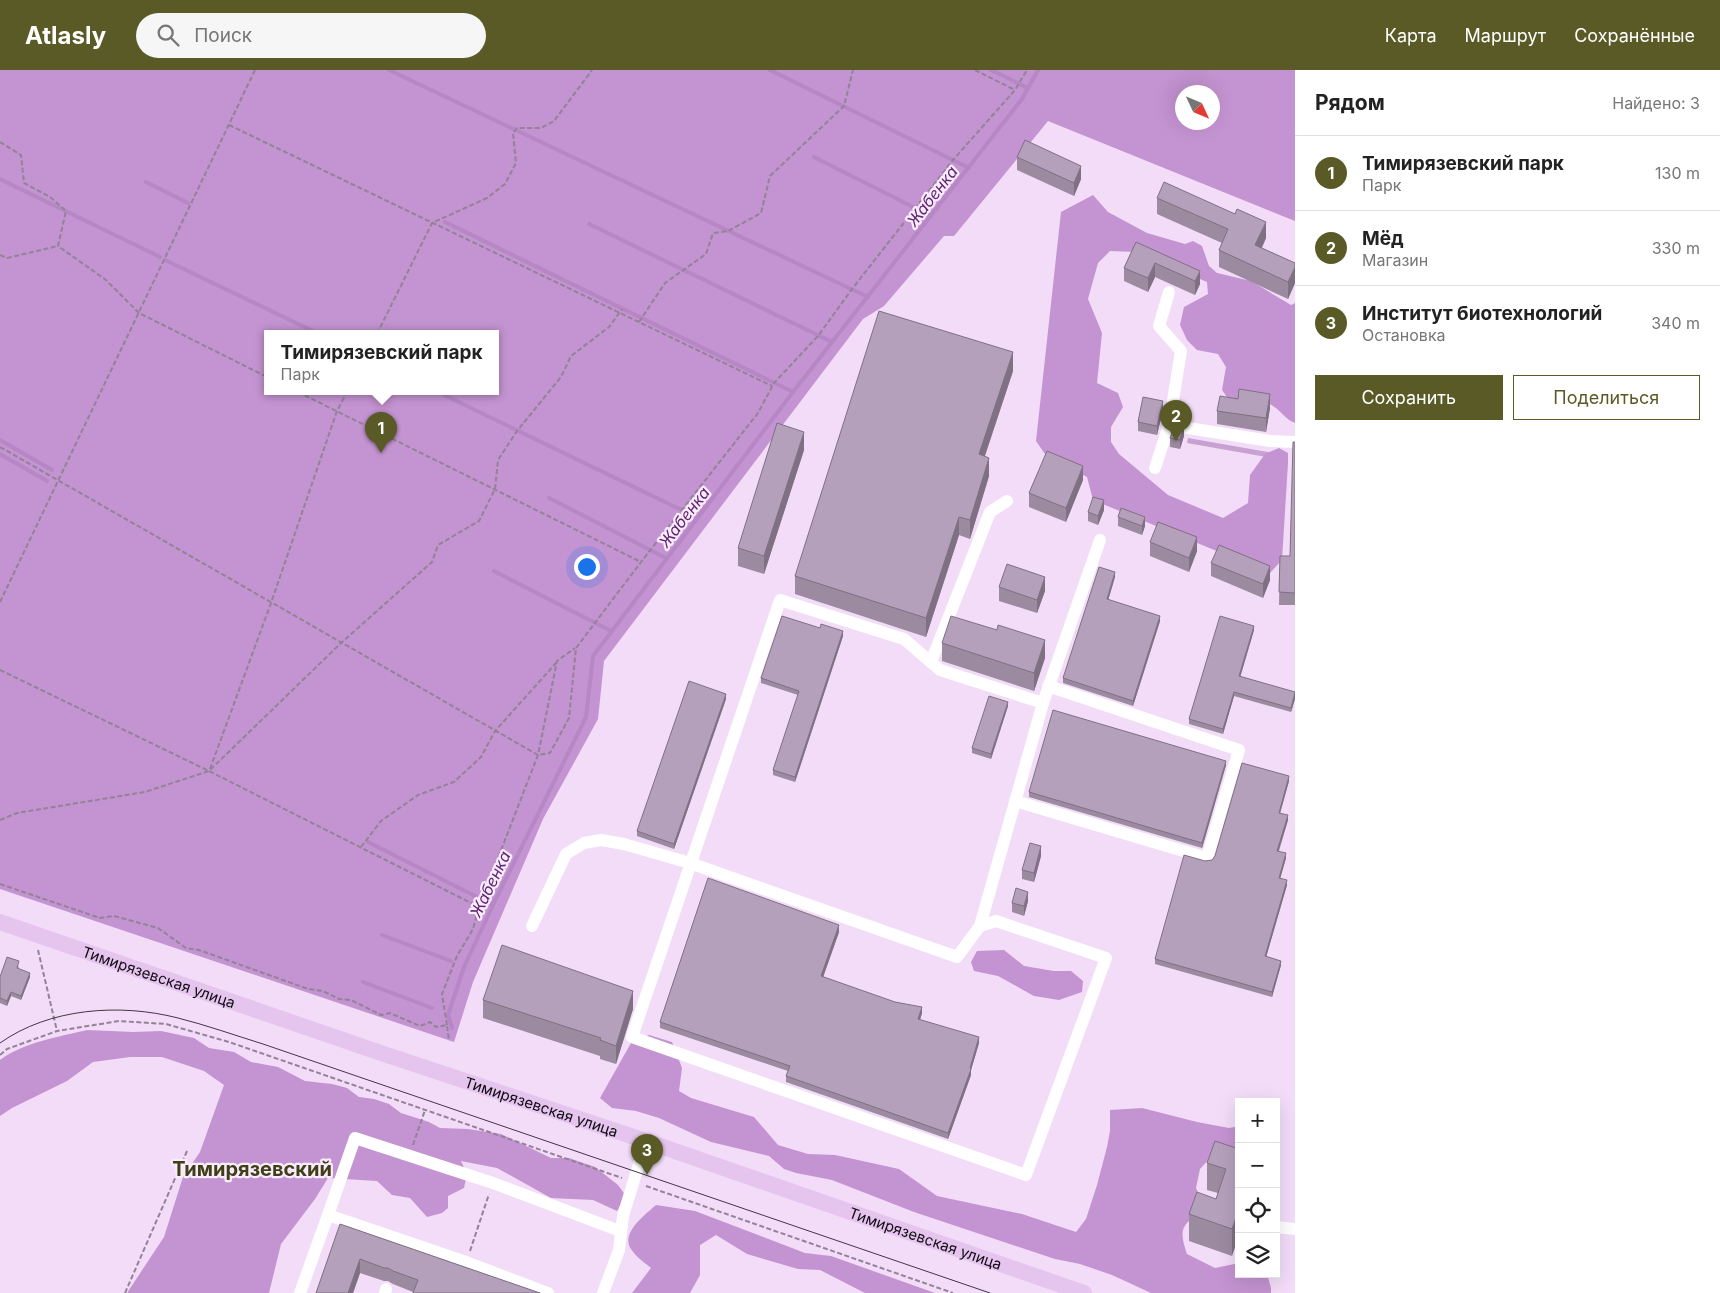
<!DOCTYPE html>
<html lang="ru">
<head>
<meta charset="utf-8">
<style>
	body { margin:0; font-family:Inter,sans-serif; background:#f6f6f6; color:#222 }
	.controls { position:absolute; right:15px; bottom:15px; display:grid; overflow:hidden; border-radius:0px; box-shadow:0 5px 20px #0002 }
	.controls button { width:45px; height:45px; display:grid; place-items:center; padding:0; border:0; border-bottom:1px solid #e0e0e0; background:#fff; color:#222; font:25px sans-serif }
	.compass { position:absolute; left:1175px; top:15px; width:45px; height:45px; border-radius:50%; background:#fff; box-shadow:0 5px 20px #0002; rotate:134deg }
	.you { position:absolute; left:586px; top:496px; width:18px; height:18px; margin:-12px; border:4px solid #fff; border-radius:50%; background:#1a73e8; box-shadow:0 0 0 8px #1a73e833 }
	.badge { display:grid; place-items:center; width:32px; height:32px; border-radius:50%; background:#5a5a27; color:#fff; font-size:16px; font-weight:700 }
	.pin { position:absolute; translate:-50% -41px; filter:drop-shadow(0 1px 2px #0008) }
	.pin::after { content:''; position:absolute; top:26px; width:18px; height:15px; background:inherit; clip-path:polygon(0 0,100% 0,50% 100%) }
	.popup { position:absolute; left:264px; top:260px; width:235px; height:65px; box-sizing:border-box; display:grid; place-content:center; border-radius:0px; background:#fff; filter:drop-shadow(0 1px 4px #0005); font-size:16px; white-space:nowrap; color:#767676 }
	.popup b { font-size:19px; color:#222 }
	.popup::after { content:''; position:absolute; left:50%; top:100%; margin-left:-10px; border:10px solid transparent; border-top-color:#fff }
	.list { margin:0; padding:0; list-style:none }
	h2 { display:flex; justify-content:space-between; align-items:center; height:65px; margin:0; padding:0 20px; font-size:21px }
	h2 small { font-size:16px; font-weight:400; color:#767676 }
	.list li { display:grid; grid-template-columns:32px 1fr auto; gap:15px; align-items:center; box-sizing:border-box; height:75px; padding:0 20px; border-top:1px solid #e0e0e0 }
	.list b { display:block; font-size:19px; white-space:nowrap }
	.list p { margin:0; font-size:16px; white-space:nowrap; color:#767676 }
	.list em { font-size:16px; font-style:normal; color:#767676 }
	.actions { display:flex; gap:10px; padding:15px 20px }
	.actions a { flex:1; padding:11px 0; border:1px solid #5a5a27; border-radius:0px; text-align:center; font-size:18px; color:#5a5a27 }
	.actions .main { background:#5a5a27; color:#fff }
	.icon { flex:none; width:28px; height:28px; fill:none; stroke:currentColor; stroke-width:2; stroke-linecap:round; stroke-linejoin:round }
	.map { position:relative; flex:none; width:1295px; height:1223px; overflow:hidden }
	header { display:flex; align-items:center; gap:30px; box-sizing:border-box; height:70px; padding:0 25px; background:#5a5a27; color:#fff }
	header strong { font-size:24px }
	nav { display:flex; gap:28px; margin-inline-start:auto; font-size:18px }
	.search { width:350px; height:45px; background:#f6f6f6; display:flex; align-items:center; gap:12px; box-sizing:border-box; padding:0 18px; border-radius:28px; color:#767676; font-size:19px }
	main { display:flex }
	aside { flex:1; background:#fff }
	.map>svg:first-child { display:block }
	.green { fill:#c8a1d2 }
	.forest { fill:#c493d1; fill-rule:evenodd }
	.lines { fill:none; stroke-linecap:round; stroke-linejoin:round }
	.stream { stroke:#b687c4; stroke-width:4 }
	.path { stroke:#928396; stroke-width:2; stroke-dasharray:5 2.5; stroke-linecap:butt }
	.minor { stroke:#fff; stroke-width:12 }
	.major { stroke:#e5c5ee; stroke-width:16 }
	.tram { stroke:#413744; stroke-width:1 }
	.wall { fill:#9c8aa1 }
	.shaded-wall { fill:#7f7083 }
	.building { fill:#b5a0bb; stroke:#7f7083 }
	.labels { text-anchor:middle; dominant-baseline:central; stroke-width:4.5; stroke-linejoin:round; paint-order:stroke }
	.street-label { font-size:15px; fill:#110a13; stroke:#faecfe }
	.water-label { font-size:16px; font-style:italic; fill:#602670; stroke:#faecfe }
	.district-label { font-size:20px; font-weight:bold; fill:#3f3f16; stroke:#faecfe }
</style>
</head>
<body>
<header>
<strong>Atlasly</strong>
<div class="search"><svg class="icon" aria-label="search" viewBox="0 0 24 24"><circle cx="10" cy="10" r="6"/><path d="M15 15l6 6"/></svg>Поиск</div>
<nav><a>Карта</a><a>Маршрут</a><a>Сохранённые</a></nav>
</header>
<main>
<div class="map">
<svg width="1295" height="1223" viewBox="0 0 1295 1223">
	<rect width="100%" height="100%" fill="#f2dcf8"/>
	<polygon class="green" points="1188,368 1279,384 1278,389 1187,373"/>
	<g class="forest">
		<path d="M 0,0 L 1295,0 L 1295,151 L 1048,51 L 954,166 L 944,166 L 884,236 L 863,249 L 604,591 L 598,649 L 543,749 L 473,912 L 454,972 L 0,819 ZM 1182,22 L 1212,22 L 1212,52 L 1182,52 ZM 267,264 L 495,264 L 495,322 L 267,322 Z"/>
		<path d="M 1093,125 L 1108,142 L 1147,163 L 1185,174 L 1193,171 L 1202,176 L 1209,196 L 1217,203 L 1251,211 L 1291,235 L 1295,233 L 1295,353 C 1286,350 1281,341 1273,336 C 1261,328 1242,330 1229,330 L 1222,320 L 1226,297 L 1218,284 L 1197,280 L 1187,270 L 1180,255 L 1184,237 L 1208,224 L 1207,212 L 1137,182 L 1110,181 L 1098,193 L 1088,229 L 1102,263 L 1097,313 L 1118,323 L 1123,337 L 1111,357 L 1111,372 L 1119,384 L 1168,425 L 1223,448 L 1248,433 L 1250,405 L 1265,384 L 1279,378 L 1288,383 L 1288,393 L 1282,490 L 1270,503 L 1093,430 L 1087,407 L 1047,387 L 1036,371 L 1061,142 Z"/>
		<polygon points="1004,880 1024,896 1054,901 1071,901 1083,911 1082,922 1059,930 1034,926 998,906 974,901 971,892 977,881"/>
		<path d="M 87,960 L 133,962 L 161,961 L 194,968 L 209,978 L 234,982 L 251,992 L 278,997 L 305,1011 L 332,1014 L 347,1018 L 359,1027 L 374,1029 L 389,1034 L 401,1043 L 429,1052 L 440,1058 L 468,1059 L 501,1064 L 551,1088 L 569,1088 L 595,1097 L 618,1115 L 626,1126 L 617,1141 L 593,1130 L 551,1128 L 497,1098 L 461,1091 L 467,1104 L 464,1118 L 448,1126 L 448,1138 L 442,1143 L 427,1147 L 410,1128 L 392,1125 L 377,1111 L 328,1108 L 315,1129 L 281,1174 L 269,1223 L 127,1223 L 164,1167 L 183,1107 L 200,1082 L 224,1015 L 204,1001 L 162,987 L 130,987 L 93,992 L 67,1011 L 12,1038 L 0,1046 L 0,990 C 24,972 59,967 87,960 Z"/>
		<path d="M 649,965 L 672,972 L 682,998 L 679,1021 L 691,1028 L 754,1047 L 778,1075 L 808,1084 L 835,1085 L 899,1099 L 937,1126 L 1022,1144 L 1076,1162 L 1086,1149 L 1097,1115 L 1107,1077 L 1110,1061 L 1110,1040 L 1142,1038 L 1197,1052 L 1229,1058 L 1239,1056 L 1239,1093 L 1212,1086 L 1200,1099 L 1196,1118 L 1205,1139 C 1182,1155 1178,1157 1187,1184 L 1215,1198 L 1239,1193 L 1239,1204 L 1267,1204 L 1271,1218 L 1271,1223 L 1151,1223 L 1112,1205 L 1080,1194 L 1055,1189 L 914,1142 L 832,1110 L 796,1103 L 784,1099 L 769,1086 L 711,1072 L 659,1048 L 636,1041 L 612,1038 L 600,1028 L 631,973 Z"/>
		<path d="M 656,1135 L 695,1141 L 805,1183 L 831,1186 L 935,1223 L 865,1223 L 820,1200 L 798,1199 L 747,1184 L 716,1165 L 700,1175 L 700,1205 L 690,1223 L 632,1223 L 651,1198 C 644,1192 636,1187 631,1179 C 620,1163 646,1144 656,1135 Z"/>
	</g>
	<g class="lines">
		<g class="stream">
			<polyline points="389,0 868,227"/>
			<polyline points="770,0 969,98"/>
			<polyline points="991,0 1028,18"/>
			<polyline points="814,87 931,146"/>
			<polyline points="0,109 160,187"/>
			<polyline points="146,112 188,133"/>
			<polyline points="445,152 793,322"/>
			<polyline points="589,154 832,272"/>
			<polyline points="165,190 319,264"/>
			<polyline points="438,322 698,448"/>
			<polyline points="0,370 52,400"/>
			<polyline points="0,384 47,411"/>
			<polyline points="549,428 666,488"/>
			<polyline points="494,501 611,561"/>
			<polyline points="368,772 477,827"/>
			<polyline points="484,830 493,835"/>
			<polyline points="382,865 451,891"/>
			<polyline points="363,912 432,938"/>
			<polyline points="452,958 448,945 464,897 493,835 586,647 593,586 793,322 1022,29 1038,0"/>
		</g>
		<g class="path">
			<polyline points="975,0 1015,20"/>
			<polyline points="229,55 772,316"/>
			<polyline points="0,72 21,85 24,113 50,127 66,141 58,176 106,210 139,243 267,307"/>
			<polyline points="0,185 7,188 58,176"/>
			<polyline points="639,252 665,213 706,184 713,163 728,161 761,143 770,106 844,36 853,0"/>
			<polyline points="377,264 432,153 487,128 505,114 516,93 513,63 517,58 541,58 554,51 592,0"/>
			<polyline points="298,322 641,492"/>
			<polyline points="0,377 538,685 550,683 569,648 576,578 641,492 758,343 774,313 818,266 852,219 953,90 1015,20 1027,0"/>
			<polyline points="0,532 255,0"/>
			<polyline points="0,600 209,701 479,837"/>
			<polyline points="210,699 271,533 337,341 347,322"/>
			<polyline points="0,750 17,743 145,722 209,701 341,573 432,492 438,475 479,451 495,419 498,390 517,361 561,307 571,286 609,257 622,239"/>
			<polyline points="361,777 381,751 418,725 454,712 481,687 495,661 556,593"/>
			<polyline points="0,814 100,848 114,846 158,858 186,878 199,880 308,919 323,921 339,929 351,930 381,945 390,943 420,956 430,952 436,957 447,955 449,971"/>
			<polyline points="38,880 57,961"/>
			<polyline points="447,955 442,924 457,886 473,859 479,837 538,685 557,591 575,578"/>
			<polyline points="0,985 7,979 57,961 119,951 166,954 229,972 622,1108"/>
			<polyline points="413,1075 425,1040"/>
			<polyline points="646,1116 953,1223"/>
			<polyline points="470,1181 489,1124"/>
			<polyline points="125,1223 187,1081"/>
		</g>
		<g class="minor">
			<polyline points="1169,355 1270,371 1295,372"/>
			<polyline points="1155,398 1169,355 1181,281 1159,256 1169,222"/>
			<polyline points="931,592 990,442 1007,431"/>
			<polyline points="1015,731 1207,788 1239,680 1048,616"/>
			<polyline points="532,856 566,784 584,773 601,770 624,774 690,793 957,887 980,856 1043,633 1100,470"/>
			<polyline points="980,856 996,851 1106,888 1026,1105 632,967 780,530 904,569 940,600 1043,633"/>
			<polyline points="328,1145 355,1068 493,1113 620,1161"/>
			<polyline points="1276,1157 1295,1159"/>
			<polyline points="300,1223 328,1145 466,1192 548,1223"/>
			<polyline points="385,1223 386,1219"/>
			<polyline points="603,1223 619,1180 623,1146 646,1071"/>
		</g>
		<path class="major" id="s1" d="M 0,852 L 378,982 L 646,1071 L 1084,1223"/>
		<path class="tram" d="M 0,973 C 49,938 120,933 178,948 C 206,955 234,965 263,974 L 990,1223"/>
	</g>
	<g class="wall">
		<polygon points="1017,87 1081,109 1074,126 1017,100"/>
		<polygon points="1157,128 1235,144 1266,168 1262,178 1295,193 1295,213 1288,229 1219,197 1219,180 1222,173 1157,144"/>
		<polygon points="1136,172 1200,214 1195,225 1155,207 1148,222 1124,211 1124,198"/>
		<polygon points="1013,301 985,386 989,406 970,469 959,465 926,567 795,524 795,506"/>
		<polygon points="1270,338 1266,362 1217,354 1217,341"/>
		<polygon points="1163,340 1157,365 1138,361 1138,352"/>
		<polygon points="1184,366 1180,379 1170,377 1170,368"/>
		<polygon points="1295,372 1295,535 1279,535 1280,486 1290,486"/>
		<polygon points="804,380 764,504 738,496 738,478"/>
		<polygon points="1083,410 1066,452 1029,437 1029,423"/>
		<polygon points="1104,440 1098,455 1088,451 1088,442"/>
		<polygon points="1118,447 1145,456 1142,465 1118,456"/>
		<polygon points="1150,472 1197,481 1189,502 1150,486"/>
		<polygon points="1211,493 1270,510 1263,528 1211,506"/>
		<polygon points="1115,507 1108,530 1160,551 1133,636 1063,613 1063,608"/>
		<polygon points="999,517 1045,521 1037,543 999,531"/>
		<polygon points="1254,560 1240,607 1295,622 1295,629 1291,642 1234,626 1223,664 1189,654 1189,649"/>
		<polygon points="843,566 795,712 773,705 773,700 798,625 761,613 761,608"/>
		<polygon points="942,573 1045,588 1034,621 942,591"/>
		<polygon points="726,629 674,779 637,766 637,761"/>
		<polygon points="1008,636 991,689 972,683 972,678"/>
		<polygon points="1226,695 1202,778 1029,727 1029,722"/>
		<polygon points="1289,711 1280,743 1288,750 1279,781 1286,788 1280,808 1287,815 1266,887 1281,895 1272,927 1155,894 1155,889 1205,791 1212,790"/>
		<polygon points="1041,786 1034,812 1022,809 1022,800"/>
		<polygon points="1028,831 1024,846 1012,842 1012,833"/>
		<polygon points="839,862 823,907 922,943 920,950 979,973 971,1000 971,1005 948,1069 786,1012 786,1006 788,1001 660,958 660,952"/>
		<polygon points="19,896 18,899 30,907 21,930 11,926 7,936 0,933 0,907"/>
		<polygon points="483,930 633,939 616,994 600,989 600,986 483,948"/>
		<polygon points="1239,1079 1232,1186 1189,1171 1189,1144 1216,1129 1218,1123 1207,1120 1207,1093"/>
		<polygon points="340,1154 540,1223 413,1222 393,1214 388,1211 384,1211 360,1203 353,1223 316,1223"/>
	</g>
	<g class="shaded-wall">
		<polygon points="1081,96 1081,109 1074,126 1074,113"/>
		<polygon points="1266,152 1266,168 1255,191 1255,175"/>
		<polygon points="1155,193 1155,207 1148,222 1148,208"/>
		<polygon points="1295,197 1295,213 1288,229 1288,212"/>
		<polygon points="1200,201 1200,214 1195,225 1195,211"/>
		<polygon points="1013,282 1013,301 979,403 979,384"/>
		<polygon points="1270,324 1270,338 1266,362 1266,348"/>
		<polygon points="1163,331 1163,340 1157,365 1157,356"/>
		<polygon points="1184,356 1184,366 1180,379 1180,370"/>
		<polygon points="804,362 804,380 764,504 764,486"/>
		<polygon points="989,388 989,406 970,469 970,450"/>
		<polygon points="1083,396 1083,410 1066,452 1066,438"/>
		<polygon points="1104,430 1104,440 1098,455 1098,446"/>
		<polygon points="959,447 959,465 926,567 926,548"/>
		<polygon points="1145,447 1145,456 1142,465 1142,456"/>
		<polygon points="1197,467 1197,481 1189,502 1189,488"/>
		<polygon points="1270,496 1270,510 1263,528 1263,514"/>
		<polygon points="1115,502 1115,507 1107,534 1107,529"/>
		<polygon points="1045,507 1045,521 1037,543 1037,530"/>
		<polygon points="1160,546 1160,551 1133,636 1133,631"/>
		<polygon points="1254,556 1254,560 1239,611 1239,606"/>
		<polygon points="843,561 843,566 795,712 795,707"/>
		<polygon points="1045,570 1045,588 1034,621 1034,603"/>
		<polygon points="1234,622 1234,626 1223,664 1223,659"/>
		<polygon points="726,624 726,629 674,779 674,774"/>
		<polygon points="1295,624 1295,629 1291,642 1291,638"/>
		<polygon points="1008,632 1008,636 991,689 991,684"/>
		<polygon points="1226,691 1226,695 1202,778 1202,773"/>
		<polygon points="1289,706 1289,711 1279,747 1279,743"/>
		<polygon points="1288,745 1288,750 1277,785 1277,781"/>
		<polygon points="1041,776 1041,786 1034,812 1034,803"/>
		<polygon points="1286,783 1286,788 1279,813 1279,808"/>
		<polygon points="1287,810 1287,815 1265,891 1265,886"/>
		<polygon points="1028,822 1028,831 1024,846 1024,836"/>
		<polygon points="839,855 839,862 821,913 821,906"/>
		<polygon points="1281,891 1281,895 1272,927 1272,922"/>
		<polygon points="30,903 30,907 21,930 21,926"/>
		<polygon points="633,921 633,939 616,994 616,976"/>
		<polygon points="11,922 11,926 7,936 7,931"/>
		<polygon points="922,937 922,943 918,956 918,949"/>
		<polygon points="979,967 979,973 971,1000 971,1005 948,1069 948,1063 970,998"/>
		<polygon points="1239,1139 1239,1166 1232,1186 1232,1159"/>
		<polygon points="360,1189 360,1203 353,1223 348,1223"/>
	</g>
	<g class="building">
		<polygon points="1025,70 1081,96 1074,113 1017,87"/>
		<polygon points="1164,112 1235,144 1237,139 1266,152 1255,175 1295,193 1295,197 1288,212 1219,180 1228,159 1157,128"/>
		<polygon points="1136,172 1200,201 1195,211 1155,193 1148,208 1124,198"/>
		<polygon points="879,241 1013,282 979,384 989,388 970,450 959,447 926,548 795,506"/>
		<polygon points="1239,319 1270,324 1266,348 1217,341 1220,326 1238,329"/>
		<polygon points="1143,327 1163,331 1157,356 1138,352"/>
		<polygon points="777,353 804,362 764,486 738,478"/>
		<polygon points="1175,355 1184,356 1180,370 1170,368"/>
		<polygon points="1293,372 1295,372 1295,523 1279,522 1280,486 1290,486"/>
		<polygon points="1047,381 1083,396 1066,438 1029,423"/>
		<polygon points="1093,427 1104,430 1098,446 1088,442"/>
		<polygon points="1121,438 1145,447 1142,456 1118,447"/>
		<polygon points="1158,452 1197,467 1189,488 1150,472"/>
		<polygon points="1219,475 1270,496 1263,514 1211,493"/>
		<polygon points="1007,494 1045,507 1037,530 999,517"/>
		<polygon points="1099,497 1115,502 1107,529 1160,546 1133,631 1063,608"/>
		<polygon points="782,546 820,558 821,554 843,561 795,707 773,700 799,621 761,608"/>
		<polygon points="951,546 997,560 998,555 1045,570 1034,603 942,573"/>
		<polygon points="1220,546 1254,556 1239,606 1295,622 1291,638 1234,622 1223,659 1189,649"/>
		<polygon points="689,611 726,624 674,774 637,761"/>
		<polygon points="989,626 1008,632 991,684 972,678"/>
		<polygon points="1053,640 1226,691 1202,773 1029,722"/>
		<polygon points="1242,693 1289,706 1279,743 1288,745 1277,781 1286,783 1279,808 1287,810 1265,886 1281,891 1272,922 1155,889 1184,785 1205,791 1212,790 1215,786"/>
		<polygon points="1030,773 1041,776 1034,803 1022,800"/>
		<polygon points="708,808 839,855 821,906 895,932 922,937 918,949 979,967 970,998 971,999 948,1063 786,1006 790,996 660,952"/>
		<polygon points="1016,818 1028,822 1024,836 1012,833"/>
		<polygon points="502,875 633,921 616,976 600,970 601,968 483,930"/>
		<polygon points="7,887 19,891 17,898 30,903 21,926 11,922 7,931 0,928 0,907"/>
		<polygon points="1215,1071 1239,1079 1239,1139 1232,1159 1189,1144 1197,1122 1216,1129 1226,1099 1207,1093"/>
		<polygon points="340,1154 540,1223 413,1223 418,1210 393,1201 388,1198 384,1198 360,1189 348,1223 316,1223"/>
	</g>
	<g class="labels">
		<g class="street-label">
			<text stroke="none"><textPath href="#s1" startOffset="168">Тимирязевская улица</textPath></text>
			<text stroke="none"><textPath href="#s1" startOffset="572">Тимирязевская улица</textPath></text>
			<text stroke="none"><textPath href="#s1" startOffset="978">Тимирязевская улица</textPath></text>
		</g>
		<g class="water-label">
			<text transform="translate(932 126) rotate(-52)">Жабенка</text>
			<text transform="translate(684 447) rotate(-52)">Жабенка</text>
			<text transform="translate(490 814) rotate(-64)">Жабенка</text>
		</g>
		<g class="district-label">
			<text x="252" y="1099">Тимирязевский</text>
		</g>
	</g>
</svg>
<div class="controls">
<button>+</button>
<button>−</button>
<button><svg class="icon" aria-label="locate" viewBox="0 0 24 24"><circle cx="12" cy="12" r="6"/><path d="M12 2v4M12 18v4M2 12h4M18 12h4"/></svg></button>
<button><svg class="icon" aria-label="layers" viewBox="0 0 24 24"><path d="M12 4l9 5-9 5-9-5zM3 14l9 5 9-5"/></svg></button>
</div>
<svg class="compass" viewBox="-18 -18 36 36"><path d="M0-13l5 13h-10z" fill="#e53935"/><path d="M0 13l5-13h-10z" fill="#767676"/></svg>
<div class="you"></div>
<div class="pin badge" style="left:381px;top:383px">1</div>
<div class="popup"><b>Тимирязевский парк</b>Парк</div>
<div class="pin badge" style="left:1176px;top:371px">2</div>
<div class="pin badge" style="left:647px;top:1105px">3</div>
</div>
<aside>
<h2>Рядом<small>Найдено: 3</small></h2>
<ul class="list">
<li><span class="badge">1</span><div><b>Тимирязевский парк</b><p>Парк</p></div><em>130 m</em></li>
<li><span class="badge">2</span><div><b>Мёд</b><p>Магазин</p></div><em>330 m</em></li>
<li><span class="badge">3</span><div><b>Институт биотехнологий</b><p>Остановка</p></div><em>340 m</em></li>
</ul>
<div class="actions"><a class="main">Сохранить</a><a>Поделиться</a></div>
</aside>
</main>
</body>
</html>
